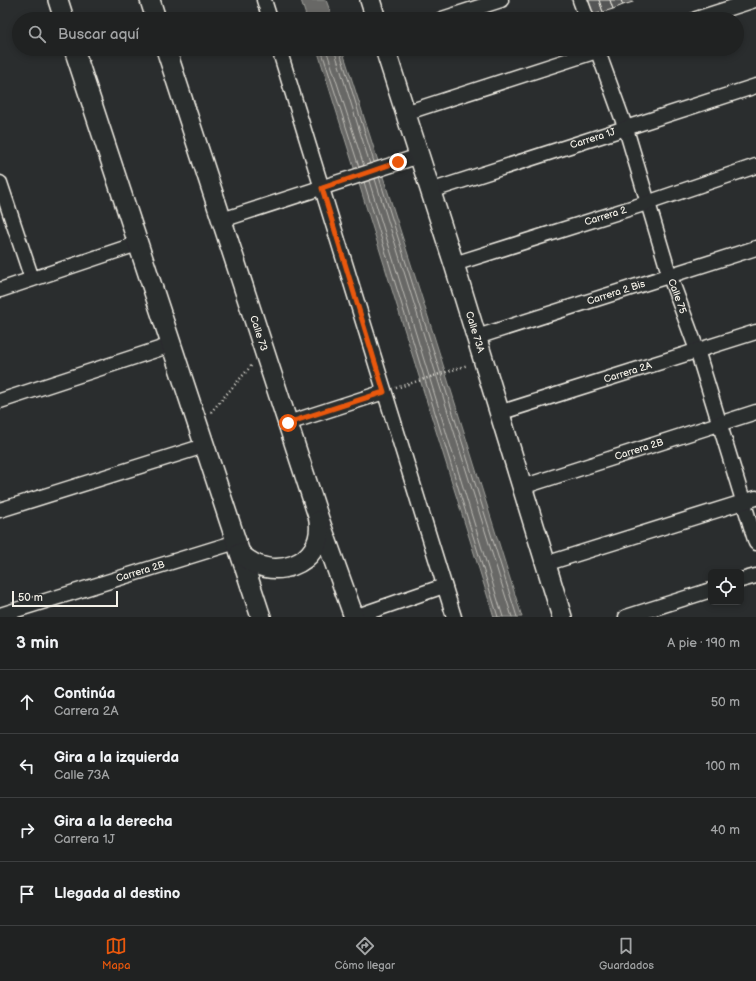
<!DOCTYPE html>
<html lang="es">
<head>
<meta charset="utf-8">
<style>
	body { margin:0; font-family:"Balsamiq Sans",sans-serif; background:#282a2a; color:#f1f3f6 }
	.controls { position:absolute; right:12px; bottom:12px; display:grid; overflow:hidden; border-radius:6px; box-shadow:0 2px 6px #0003 }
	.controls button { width:36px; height:36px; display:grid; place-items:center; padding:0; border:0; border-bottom:1px solid #3d3f40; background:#202222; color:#f1f3f6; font:20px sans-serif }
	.scale { position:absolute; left:12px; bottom:10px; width:106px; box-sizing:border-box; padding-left:4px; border:2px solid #f4f1e8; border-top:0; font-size:11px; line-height:14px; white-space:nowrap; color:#f4f1e8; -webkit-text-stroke:3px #2a2d2e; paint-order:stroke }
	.stop { position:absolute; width:12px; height:12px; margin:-9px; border:3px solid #ea580c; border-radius:50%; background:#fff }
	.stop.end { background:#ea580c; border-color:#fff; box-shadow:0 1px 4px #0008 }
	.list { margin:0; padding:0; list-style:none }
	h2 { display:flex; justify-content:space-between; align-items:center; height:52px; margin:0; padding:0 16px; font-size:17px }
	h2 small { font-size:13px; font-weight:400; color:#a2a4a5 }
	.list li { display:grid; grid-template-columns:26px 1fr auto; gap:12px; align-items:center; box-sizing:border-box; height:64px; padding:0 16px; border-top:1px solid #3d3f40 }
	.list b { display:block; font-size:15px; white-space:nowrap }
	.list p { margin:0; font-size:13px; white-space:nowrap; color:#a2a4a5 }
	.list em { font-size:13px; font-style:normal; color:#a2a4a5 }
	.icon { flex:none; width:22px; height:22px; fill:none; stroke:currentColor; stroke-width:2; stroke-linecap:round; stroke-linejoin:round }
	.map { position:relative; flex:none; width:756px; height:617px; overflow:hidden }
	.search { position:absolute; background:#202222; box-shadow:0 2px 6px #0003; left:12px; right:12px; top:12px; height:44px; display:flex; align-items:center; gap:10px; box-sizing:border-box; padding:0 14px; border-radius:22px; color:#a2a4a5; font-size:15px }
	.sheet { height:308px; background:#202222 }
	nav { display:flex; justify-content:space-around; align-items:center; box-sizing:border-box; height:56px; border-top:1px solid #3d3f40; background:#202222; font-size:11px; color:#a2a4a5 }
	nav a { display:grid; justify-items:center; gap:2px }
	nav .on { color:#ea580c }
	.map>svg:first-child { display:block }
	.water { fill:#676866; stroke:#9f9f9a }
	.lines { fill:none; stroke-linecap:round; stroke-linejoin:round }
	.shore { stroke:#bcbab4; stroke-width:1 }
	.building { fill:#555756; stroke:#f4f1e8 }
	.street-casing { stroke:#f4f1e8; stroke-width:17 }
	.secondary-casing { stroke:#f4f1e8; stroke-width:22 }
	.path { stroke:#f4f1e8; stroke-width:2.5; stroke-dasharray:1 3; stroke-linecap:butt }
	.street { stroke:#2a2d2e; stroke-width:14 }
	.secondary { stroke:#2a2d2e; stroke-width:19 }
	.route { stroke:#ea580c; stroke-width:5 }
	.labels { text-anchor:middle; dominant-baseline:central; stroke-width:3; stroke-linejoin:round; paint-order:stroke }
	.street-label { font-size:10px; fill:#f4f1e8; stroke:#2a2d2e }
</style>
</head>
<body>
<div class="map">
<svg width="756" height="617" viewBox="0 0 756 617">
	<rect width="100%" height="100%" fill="#2a2d2e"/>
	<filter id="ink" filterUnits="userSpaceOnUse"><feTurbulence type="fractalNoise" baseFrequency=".025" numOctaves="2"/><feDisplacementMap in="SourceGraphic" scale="8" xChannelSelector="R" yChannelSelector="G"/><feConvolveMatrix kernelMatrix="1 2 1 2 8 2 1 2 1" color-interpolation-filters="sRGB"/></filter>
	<g filter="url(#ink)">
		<g class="water">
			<polygon points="301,0 326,0 333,19 307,19"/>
			<polygon points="317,49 342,49 429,320 522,617 494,617"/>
		</g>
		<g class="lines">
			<g class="shore">
				<polyline points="321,49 359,167"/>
				<polyline points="326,49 364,166"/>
				<polyline points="334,49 370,164"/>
				<polyline points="339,49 374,162"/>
				<polyline points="379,177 517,617"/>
				<polyline points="375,179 512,617"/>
				<polyline points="369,181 503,617"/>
				<polyline points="364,182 498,617"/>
			</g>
		</g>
		<g class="building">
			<polygon points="588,0 599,0 603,12 593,15"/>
			<polygon points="599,0 610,0 613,9 603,12"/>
			<polygon points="610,0 621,0 623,5 613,9"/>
			<polygon points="621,0 632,0 633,2 623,5"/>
		</g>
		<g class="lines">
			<defs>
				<g id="street">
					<polyline points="264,0 270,19"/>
					<polyline points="580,0 587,19"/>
					<polyline points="442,19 501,0"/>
					<polyline points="696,19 755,0"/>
					<polyline points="279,49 454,617"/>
					<path id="s1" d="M 597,49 L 626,129 L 670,277 L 697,350 L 756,543"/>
					<polyline points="405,113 603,49"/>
					<polyline points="0,183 32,279"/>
					<path id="s2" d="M 430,191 L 756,86"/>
					<polyline points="222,220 419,156"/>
					<path id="s3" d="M 454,264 L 647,203 L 756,166"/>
					<polyline points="0,290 137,244"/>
					<path id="s4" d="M 477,337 L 756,248"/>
					<polyline points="0,401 171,345"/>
					<path id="s5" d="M 499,413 L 756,332"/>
					<polyline points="288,423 384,392"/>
					<path id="s6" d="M 522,487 L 756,412"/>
					<polyline points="0,510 204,446"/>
					<polyline points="545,564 756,498"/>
					<polyline points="741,580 756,576"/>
					<path id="s7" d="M 0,615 L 236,542"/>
					<polyline points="354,617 444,586"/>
					<polyline points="626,617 711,590"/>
				</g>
				<g id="secondary">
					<polyline points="58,0 64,19"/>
					<polyline points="150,0 156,19"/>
					<polyline points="370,0 376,19"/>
					<polyline points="74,49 261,617"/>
					<path id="s8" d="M 166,49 L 319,519 L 354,617"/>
					<path id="s9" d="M 385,49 L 454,264 L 562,617"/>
					<path d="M 240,553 C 269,584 325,566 319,521"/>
				</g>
			</defs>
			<use href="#street" class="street-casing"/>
			<use href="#secondary" class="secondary-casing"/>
			<g class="path">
				<polyline points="396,388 468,365"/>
				<polyline points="211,412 252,365"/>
			</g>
			<use href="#street" class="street"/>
			<use href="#secondary" class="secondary"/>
		</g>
	</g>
	<g class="lines" filter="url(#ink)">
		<polyline class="route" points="288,423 384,392 322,188 398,162"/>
	</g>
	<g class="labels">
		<g class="street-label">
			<text stroke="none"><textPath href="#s2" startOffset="171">Carrera 1J</textPath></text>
			<text stroke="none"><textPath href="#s3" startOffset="159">Carrera 2</textPath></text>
			<text stroke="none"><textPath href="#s4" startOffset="146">Carrera 2 Bis</textPath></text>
			<text stroke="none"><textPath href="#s1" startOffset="260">Calle 75</textPath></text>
			<text stroke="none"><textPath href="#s9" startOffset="297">Calle 73A</textPath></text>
			<text stroke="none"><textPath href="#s8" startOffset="299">Calle 73</textPath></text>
			<text stroke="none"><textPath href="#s5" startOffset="135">Carrera 2A</textPath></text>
			<text stroke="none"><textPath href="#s6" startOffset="123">Carrera 2B</textPath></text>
			<text stroke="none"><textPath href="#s7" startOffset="147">Carrera 2B</textPath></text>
		</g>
	</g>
</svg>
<div class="controls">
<button><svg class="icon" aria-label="locate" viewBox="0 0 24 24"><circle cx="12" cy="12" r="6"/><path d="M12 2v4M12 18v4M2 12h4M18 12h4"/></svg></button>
</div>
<div class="scale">50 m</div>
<div class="stop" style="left:288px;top:423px"></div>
<div class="stop end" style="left:398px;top:162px"></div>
<div class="search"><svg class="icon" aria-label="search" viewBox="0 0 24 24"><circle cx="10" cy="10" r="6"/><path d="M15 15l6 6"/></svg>Buscar aquí</div>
</div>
<section class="sheet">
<h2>3 min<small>A pie · 190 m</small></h2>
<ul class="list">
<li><svg class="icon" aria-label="ahead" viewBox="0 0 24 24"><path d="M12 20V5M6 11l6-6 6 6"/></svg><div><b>Continúa</b><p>Carrera 2A</p></div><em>50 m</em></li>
<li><svg class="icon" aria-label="left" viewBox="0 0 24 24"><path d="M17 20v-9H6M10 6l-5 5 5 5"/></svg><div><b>Gira a la izquierda</b><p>Calle 73A</p></div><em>100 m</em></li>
<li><svg class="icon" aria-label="right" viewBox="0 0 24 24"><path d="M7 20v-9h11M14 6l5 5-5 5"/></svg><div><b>Gira a la derecha</b><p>Carrera 1J</p></div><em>40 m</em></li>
<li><svg class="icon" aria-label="arrive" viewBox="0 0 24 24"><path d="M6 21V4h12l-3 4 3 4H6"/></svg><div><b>Llegada al destino</b></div></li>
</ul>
</section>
<nav>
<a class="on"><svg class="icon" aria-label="map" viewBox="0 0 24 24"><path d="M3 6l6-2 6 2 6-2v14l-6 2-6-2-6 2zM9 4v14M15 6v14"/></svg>Mapa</a>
<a><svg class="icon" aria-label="directions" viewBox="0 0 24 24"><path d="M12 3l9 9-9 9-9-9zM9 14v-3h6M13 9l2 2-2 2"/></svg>Cómo llegar</a>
<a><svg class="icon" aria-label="saved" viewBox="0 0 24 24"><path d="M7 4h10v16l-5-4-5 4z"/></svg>Guardados</a>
</nav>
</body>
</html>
